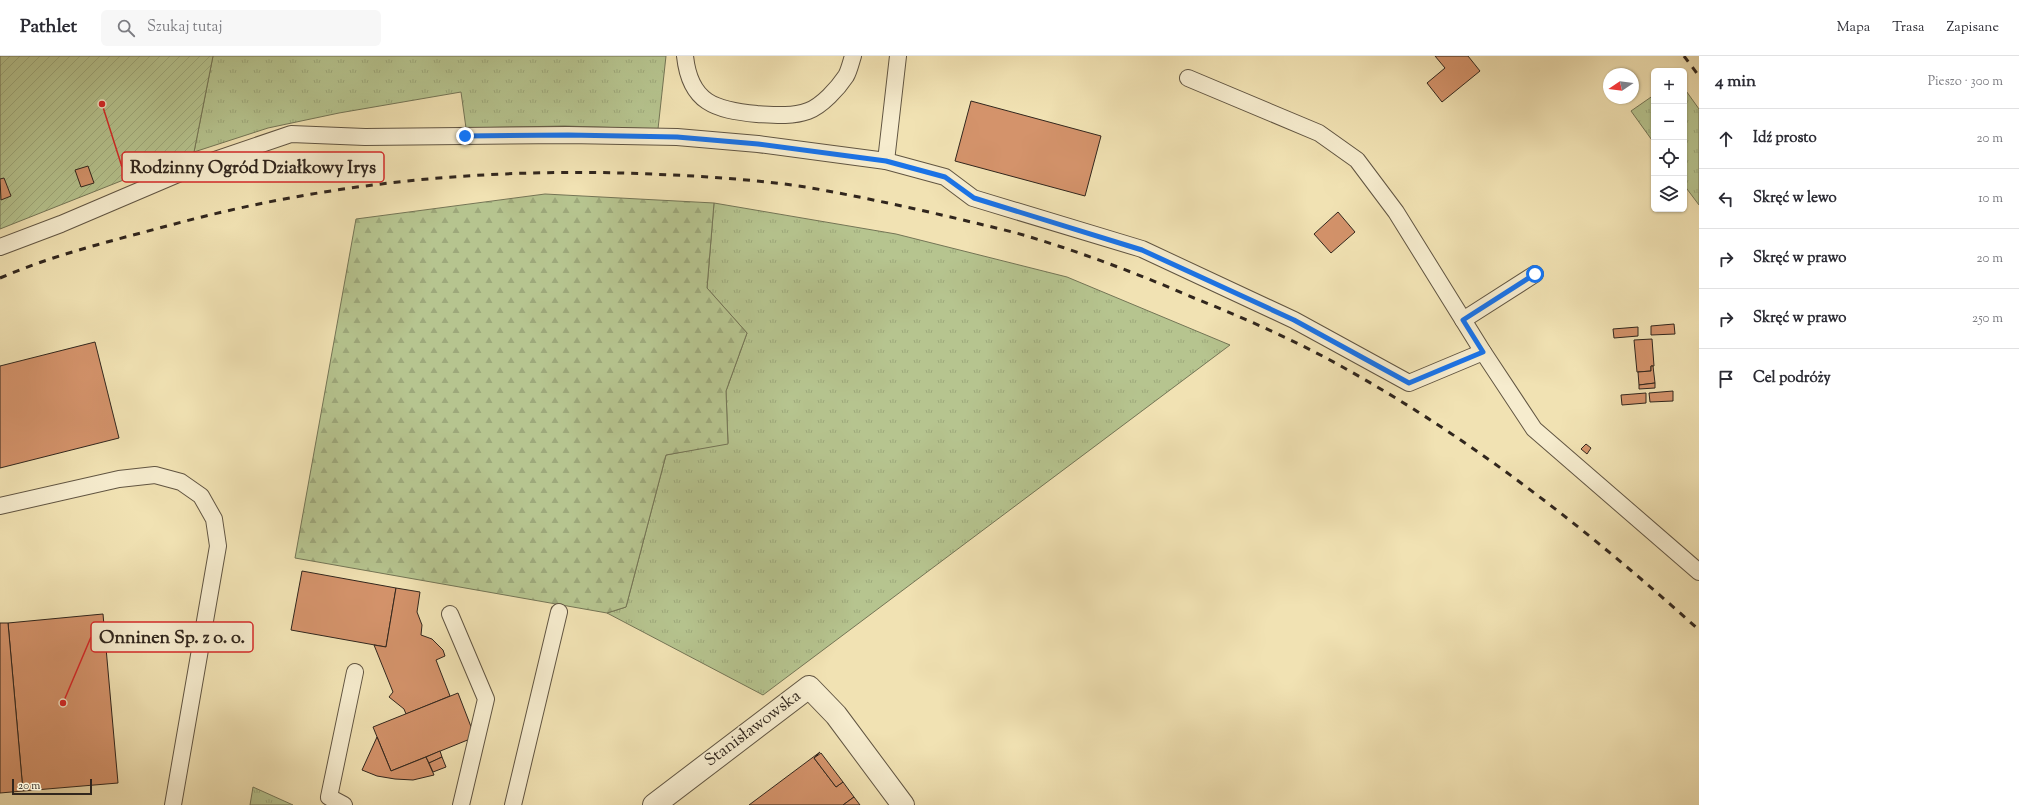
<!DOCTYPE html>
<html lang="pl">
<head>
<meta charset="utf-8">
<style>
	body { margin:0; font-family:"Sorts Mill Goudy",serif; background:#f7f7f7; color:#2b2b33 }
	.controls { position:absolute; right:12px; top:12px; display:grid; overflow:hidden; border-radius:6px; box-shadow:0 1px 3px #0004 }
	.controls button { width:36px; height:36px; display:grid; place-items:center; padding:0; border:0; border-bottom:1px solid #e1e1e2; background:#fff; color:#2b2b33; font:20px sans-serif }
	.compass { position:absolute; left:1603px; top:12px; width:36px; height:36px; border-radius:50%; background:#fff; box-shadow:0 1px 3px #0004; rotate:257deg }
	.scale { position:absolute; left:12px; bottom:10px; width:80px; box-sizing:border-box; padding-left:4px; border:2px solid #31261d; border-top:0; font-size:11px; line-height:14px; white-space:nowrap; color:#31261d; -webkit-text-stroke:3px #f6ecce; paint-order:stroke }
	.stop { position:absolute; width:12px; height:12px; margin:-9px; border:3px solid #1a73e8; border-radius:50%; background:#fff }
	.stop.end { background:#1a73e8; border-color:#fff; box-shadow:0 1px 4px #0008 }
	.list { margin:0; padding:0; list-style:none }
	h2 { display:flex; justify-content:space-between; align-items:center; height:52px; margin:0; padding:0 16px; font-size:17px }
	h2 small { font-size:13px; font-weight:400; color:#7c7c81 }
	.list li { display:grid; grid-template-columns:26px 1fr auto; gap:12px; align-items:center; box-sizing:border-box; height:60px; padding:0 16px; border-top:1px solid #e1e1e2 }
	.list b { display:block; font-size:15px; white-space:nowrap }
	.list em { font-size:13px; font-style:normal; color:#7c7c81 }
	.icon { flex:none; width:22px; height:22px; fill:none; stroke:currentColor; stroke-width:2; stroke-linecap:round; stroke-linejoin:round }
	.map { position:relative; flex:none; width:1699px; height:749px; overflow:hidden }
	header { display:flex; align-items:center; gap:24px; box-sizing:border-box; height:56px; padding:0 20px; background:#fff; border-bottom:1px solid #e1e1e2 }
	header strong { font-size:19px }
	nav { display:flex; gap:22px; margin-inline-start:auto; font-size:14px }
	.search { width:280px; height:36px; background:#f7f7f7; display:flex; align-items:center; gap:10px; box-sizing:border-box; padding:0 14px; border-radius:6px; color:#7c7c81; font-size:15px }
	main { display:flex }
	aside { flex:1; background:#fff }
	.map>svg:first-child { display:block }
	.grass { fill:url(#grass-tufts); stroke:#747556 }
	.forest { fill:url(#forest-firs); stroke:#747556 }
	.garden { fill:url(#garden-furrows); stroke:#747556 }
	.building { fill:#d4936b; stroke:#31261d }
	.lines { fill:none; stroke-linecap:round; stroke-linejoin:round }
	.service-casing { stroke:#615542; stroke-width:18 }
	.minor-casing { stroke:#615542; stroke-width:24 }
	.service { stroke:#f6ecce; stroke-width:16 }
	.minor { stroke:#f6ecce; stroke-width:22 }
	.rail { stroke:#31261d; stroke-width:3; stroke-dasharray:7 7; stroke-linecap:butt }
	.route { stroke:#1a73e8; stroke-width:5 }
	.labels { text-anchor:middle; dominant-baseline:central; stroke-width:3.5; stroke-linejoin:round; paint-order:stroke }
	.street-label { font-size:17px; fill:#31261d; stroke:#f6ecce }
	.leader { fill:none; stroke:#d62828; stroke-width:1.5 }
	.callout-dot { fill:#d62828; stroke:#f6ecce; stroke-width:1.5 }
	.callout { fill:#f6ecce; stroke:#d62828; stroke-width:1.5 }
	.callout-label { font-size:18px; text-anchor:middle; font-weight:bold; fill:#31261d }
</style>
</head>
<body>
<header>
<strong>Pathlet</strong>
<div class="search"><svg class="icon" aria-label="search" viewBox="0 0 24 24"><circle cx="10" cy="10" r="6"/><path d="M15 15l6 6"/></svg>Szukaj tutaj</div>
<nav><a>Mapa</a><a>Trasa</a><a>Zapisane</a></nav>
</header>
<main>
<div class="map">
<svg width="1699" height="749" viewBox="0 0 1699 749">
	<defs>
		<pattern id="grass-tufts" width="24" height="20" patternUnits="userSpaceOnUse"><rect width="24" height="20" fill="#b6c48f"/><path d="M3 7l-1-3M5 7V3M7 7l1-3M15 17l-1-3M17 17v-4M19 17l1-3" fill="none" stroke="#9da87b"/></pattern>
		<pattern id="forest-firs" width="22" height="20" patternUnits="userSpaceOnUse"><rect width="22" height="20" fill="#b6c48f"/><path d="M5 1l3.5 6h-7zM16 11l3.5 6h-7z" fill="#9da87b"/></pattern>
		<pattern id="garden-furrows" width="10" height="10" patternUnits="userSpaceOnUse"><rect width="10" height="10" fill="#b6c48f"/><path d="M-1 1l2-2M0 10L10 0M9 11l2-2" fill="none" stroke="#9da87b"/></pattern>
	</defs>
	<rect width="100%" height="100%" fill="#f1e2b3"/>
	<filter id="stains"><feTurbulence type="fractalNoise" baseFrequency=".005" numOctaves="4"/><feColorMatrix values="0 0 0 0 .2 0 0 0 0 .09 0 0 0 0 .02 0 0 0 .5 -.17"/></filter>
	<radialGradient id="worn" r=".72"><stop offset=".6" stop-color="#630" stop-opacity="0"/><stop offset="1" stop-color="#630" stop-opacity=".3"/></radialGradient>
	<g class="grass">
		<polygon points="213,0 666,0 658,73 564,70 466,72 461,36 339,57 268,72 194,96"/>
		<polygon points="1684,32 1699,53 1699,149 1684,129"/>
		<polygon points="1654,39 1654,87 1631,55"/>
		<polygon points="714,147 896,178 1067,221 1230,289 763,639 607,557 626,551 666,399 728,387 726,335 747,277 707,232"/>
		<polygon points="253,731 293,749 250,749"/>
	</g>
	<polygon class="forest" points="545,138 714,147 707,232 747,277 726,335 728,388 666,399 626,551 607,557 295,502 356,163"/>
	<polygon class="garden" points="0,0 213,0 194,96 0,173"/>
	<g class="building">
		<polygon points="1435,0 1468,0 1480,15 1442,46 1427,27 1445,12"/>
		<polygon points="971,45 1101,80 1085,140 955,105"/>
		<polygon points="88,110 94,127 81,131 75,114"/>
		<polygon points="4,122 11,140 1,144 0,123"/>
		<polygon points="1338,156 1355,176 1331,197 1314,178"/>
		<polygon points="1674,268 1675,278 1651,279 1651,270"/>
		<polygon points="1638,271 1638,280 1614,282 1613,273"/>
		<polygon points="1652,283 1654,310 1651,310 1651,315 1637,316 1634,284"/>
		<polygon points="95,286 119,382 0,412 0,310"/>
		<polygon points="1651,310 1653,310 1655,327 1639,329 1638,316 1651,315"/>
		<polygon points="1655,327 1655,332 1639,333 1639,329"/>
		<polygon points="1673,335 1673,345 1650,346 1649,337"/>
		<polygon points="1646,337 1646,347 1622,349 1621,339"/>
		<polygon points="1586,388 1591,392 1587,398 1581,393"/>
		<polygon points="302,515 396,532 386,591 291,574"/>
		<polygon points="396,532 420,536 417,556 422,569 421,579 432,583 443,594 445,600 436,604 450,640 406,658 404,653 389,641 393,636 374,589 386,591"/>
		<polygon points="103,558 118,727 23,735 8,567"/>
		<polygon points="0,567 8,567 23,735 0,737"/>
		<polygon points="458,637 475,681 391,715 373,671"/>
		<polygon points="377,681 391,715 426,701 434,719 413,724 395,723 377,720 362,714"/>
		<polygon points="440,695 442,701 429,707 426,701"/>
		<polygon points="820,696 814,702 836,731 843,726 854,741 843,749 749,749"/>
		<polygon points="821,697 843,726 836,731 814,702"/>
		<polygon points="442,701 446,711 433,716 429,707"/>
		<polygon points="854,741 860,749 843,749"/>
	</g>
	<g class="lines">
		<defs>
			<g id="service">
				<path d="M 685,0 C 690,47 715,54 757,58 C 774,59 791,61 808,55 C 822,50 838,32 846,20 C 849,15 851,6 853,0"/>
				<polyline points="1188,22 1319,77 1357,104 1396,156 1483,296 1534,373 1699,516"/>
				<polyline points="886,105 898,0"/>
				<polyline points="0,191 61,168 197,110 291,78 365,81 568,79 677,81 758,88 886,105 945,121 973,142 1142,193 1294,264 1409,327 1483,296"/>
				<polyline points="1463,264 1535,218"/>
				<polyline points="0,450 119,423 155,419 181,426 201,440 214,463 218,490 173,749"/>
				<polyline points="450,558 486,643 461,749"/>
				<polyline points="344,749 329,741 355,616"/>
				<polyline points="513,749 559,556"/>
			</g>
			<polyline id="minor" points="654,749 809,631 836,659 903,749"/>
		</defs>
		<use href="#service" class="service-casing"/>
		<use href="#minor" class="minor-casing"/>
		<use href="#service" class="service"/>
		<use href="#minor" class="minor"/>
		<g class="rail">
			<polyline points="1684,0 1699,20"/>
			<path d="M 0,222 C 53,199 111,185 167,170 C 317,129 467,113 622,117 C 683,119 745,122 806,131 C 857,140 908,151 959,163 C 983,169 1007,174 1030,181 C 1086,198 1141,219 1194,242 C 1239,260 1285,280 1328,303 C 1463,376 1585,471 1699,574"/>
		</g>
	</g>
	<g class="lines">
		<polyline class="route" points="465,80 568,79 677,81 758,88 886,105 945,121 974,142 1142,194 1294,264 1409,327 1483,296 1463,264 1535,218"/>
	</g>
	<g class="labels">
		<g class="street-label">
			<text transform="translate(753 673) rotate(-37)">Stanisławowska</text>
		</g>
	</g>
	<path class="leader" d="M102 48L122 111M63 647L91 581"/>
	<g class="callout-dot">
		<circle cx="102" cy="48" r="4"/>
		<circle cx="63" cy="647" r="4"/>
	</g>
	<g class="callout">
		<rect x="122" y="96" width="262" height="30" rx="4"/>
		<rect x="91" y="566" width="162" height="30" rx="4"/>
	</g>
	<g class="callout-label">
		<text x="253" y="117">Rodzinny Ogród Działkowy Irys</text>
		<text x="172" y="587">Onninen Sp. z o. o.</text>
	</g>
	<rect width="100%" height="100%" filter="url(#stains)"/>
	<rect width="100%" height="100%" fill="url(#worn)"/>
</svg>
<div class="controls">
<button>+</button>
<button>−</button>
<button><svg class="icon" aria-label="locate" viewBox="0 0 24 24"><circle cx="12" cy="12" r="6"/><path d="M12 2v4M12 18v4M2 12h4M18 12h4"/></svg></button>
<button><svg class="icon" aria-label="layers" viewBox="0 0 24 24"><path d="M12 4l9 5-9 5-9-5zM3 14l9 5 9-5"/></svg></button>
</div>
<svg class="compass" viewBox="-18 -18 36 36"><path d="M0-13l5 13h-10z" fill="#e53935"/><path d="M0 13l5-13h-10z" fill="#7c7c81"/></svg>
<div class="scale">20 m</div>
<div class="stop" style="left:1535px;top:218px"></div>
<div class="stop end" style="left:465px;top:80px"></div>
</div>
<aside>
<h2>4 min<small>Pieszo · 300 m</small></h2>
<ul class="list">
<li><svg class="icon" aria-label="ahead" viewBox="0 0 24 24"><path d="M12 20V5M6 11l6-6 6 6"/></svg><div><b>Idź prosto</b></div><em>20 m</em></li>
<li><svg class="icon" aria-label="left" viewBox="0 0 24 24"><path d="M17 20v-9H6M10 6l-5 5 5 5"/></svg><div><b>Skręć w lewo</b></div><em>10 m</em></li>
<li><svg class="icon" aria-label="right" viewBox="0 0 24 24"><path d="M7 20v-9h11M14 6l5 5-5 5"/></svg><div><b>Skręć w prawo</b></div><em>20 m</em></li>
<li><svg class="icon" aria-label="right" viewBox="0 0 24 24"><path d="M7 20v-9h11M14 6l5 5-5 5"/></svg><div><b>Skręć w prawo</b></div><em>250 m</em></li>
<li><svg class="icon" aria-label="arrive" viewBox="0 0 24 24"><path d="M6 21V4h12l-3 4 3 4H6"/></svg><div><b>Cel podróży</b></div></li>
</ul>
</aside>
</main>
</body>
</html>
